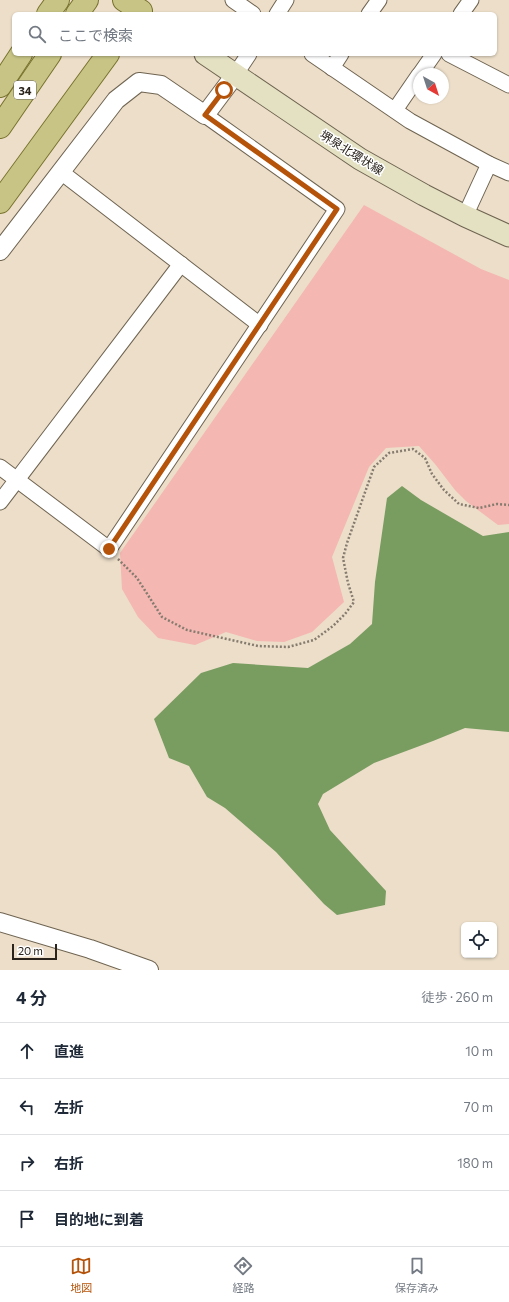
<!DOCTYPE html>
<html lang="ja">
<head>
<meta charset="utf-8">
<style>
	body { margin:0; font-family:Commissioner,"Noto Sans JP",sans-serif; background:#f2f2f3; color:#1f2937 }
	.controls { position:absolute; right:12px; bottom:12px; display:grid; overflow:hidden; border-radius:6px; box-shadow:0 1px 3px #0004 }
	.controls button { width:36px; height:36px; display:grid; place-items:center; padding:0; border:0; border-bottom:1px solid #e0e1e3; background:#fff; color:#1f2937; font:20px sans-serif }
	.compass { position:absolute; left:413px; top:68px; width:36px; height:36px; border-radius:50%; background:#fff; box-shadow:0 1px 3px #0004; rotate:141deg }
	.scale { position:absolute; left:12px; bottom:10px; width:45px; box-sizing:border-box; padding-left:4px; border:2px solid #29231c; border-top:0; font-size:11px; line-height:14px; white-space:nowrap; color:#29231c; -webkit-text-stroke:3px #fff; paint-order:stroke }
	.stop { position:absolute; width:12px; height:12px; margin:-9px; border:3px solid #b45309; border-radius:50%; background:#fff }
	.stop.end { background:#b45309; border-color:#fff; box-shadow:0 1px 4px #0008 }
	.list { margin:0; padding:0; list-style:none }
	h2 { display:flex; justify-content:space-between; align-items:center; height:52px; margin:0; padding:0 16px; font-size:17px }
	h2 small { font-size:13px; font-weight:400; color:#747a83 }
	.list li { display:grid; grid-template-columns:26px 1fr auto; gap:12px; align-items:center; box-sizing:border-box; height:56px; padding:0 16px; border-top:1px solid #e0e1e3 }
	.list b { display:block; font-size:15px; white-space:nowrap }
	.list em { font-size:13px; font-style:normal; color:#747a83 }
	.icon { flex:none; width:22px; height:22px; fill:none; stroke:currentColor; stroke-width:2; stroke-linecap:round; stroke-linejoin:round }
	.map { position:relative; flex:none; width:509px; height:970px; overflow:hidden }
	.search { position:absolute; background:#fff; box-shadow:0 1px 3px #0004; left:12px; right:12px; top:12px; height:44px; display:flex; align-items:center; gap:10px; box-sizing:border-box; padding:0 14px; border-radius:6px; color:#747a83; font-size:15px }
	.sheet { height:276px; background:#fff }
	nav { display:flex; justify-content:space-around; align-items:center; box-sizing:border-box; height:56px; border-top:1px solid #e0e1e3; background:#fff; font-size:11px; color:#747a83 }
	nav a { display:grid; justify-items:center; gap:2px }
	nav .on { color:#b45309 }
	.map>svg:first-child { display:block }
	.green { fill:#f4b7b2 }
	.water { fill:#799c61 }
	.lines { fill:none; stroke-linecap:round; stroke-linejoin:round }
	.minor-casing { stroke:#6f6451; stroke-width:17 }
	.tertiary-casing { stroke:#6f6451; stroke-width:20 }
	.secondary-casing { stroke:#6f6451; stroke-width:23 }
	.primary-casing { stroke:#78722c; stroke-width:24 }
	.path { stroke:#857b6e; stroke-width:2.5; stroke-dasharray:2 2; stroke-linecap:butt }
	.minor { stroke:#fff; stroke-width:15 }
	.tertiary { stroke:#fff; stroke-width:18 }
	.secondary { stroke:#e3e1c2; stroke-width:21 }
	.primary { stroke:#c7c486; stroke-width:22 }
	.route { stroke:#b45309; stroke-width:5 }
	.labels { text-anchor:middle; dominant-baseline:central; stroke-width:3; stroke-linejoin:round; paint-order:stroke }
	.shield { fill:#fff; stroke:#696560; stroke-width:1 }
	.shield-label { font-size:11px; font-weight:bold; fill:#29231c }
	.street-label { font-size:12px; fill:#29231c; stroke:#fff }
</style>
</head>
<body>
<div class="map">
<svg width="509" height="970" viewBox="0 0 509 970">
	<rect width="100%" height="100%" fill="#ecdec9"/>
	<polygon class="green" points="364,205 481,269 509,280 509,524 498,525 466,501 455,490 435,464 419,446 386,448 369,467 332,557 344,602 312,632 284,642 257,641 226,632 195,645 158,638 138,617 122,589 120,553"/>
	<polygon class="water" points="402,486 421,500 483,536 509,532 509,732 465,728 433,741 374,763 323,794 318,804 330,830 386,891 385,905 337,915 324,904 276,852 225,808 207,797 189,766 169,758 154,719 201,673 233,663 308,668 350,644 372,624 375,582 387,498"/>
	<g class="lines">
		<defs>
			<g id="minor">
				<polyline points="233,0 253,14"/>
				<polyline points="277,14 286,0"/>
				<polyline points="369,14 379,0"/>
				<polyline points="461,14 471,0"/>
				<polyline points="312,54 410,121 489,164 509,173"/>
				<polyline points="449,54 509,85"/>
				<polyline points="332,68 341,54"/>
				<polyline points="420,74 434,54"/>
				<polyline points="235,75 249,54"/>
				<polyline points="395,110 419,75"/>
				<polyline points="61,172 260,325"/>
				<polyline points="465,216 489,164"/>
				<polyline points="0,467 109,549 337,209 205,115"/>
				<polyline points="0,502 181,264"/>
			</g>
			<g id="tertiary">
				<polyline points="0,251 116,100 139,82 161,85 205,115 235,75"/>
				<polyline points="0,922 90,949 149,970"/>
			</g>
			<polyline id="secondary" points="205,54 360,159 424,195 465,216 509,236"/>
			<g id="primary">
				<polyline points="124,0 141,11"/>
				<polyline points="48,14 58,0"/>
				<polyline points="77,14 87,0"/>
				<polyline points="0,86 21,54"/>
				<polyline points="0,127 50,54"/>
				<polyline points="0,202 108,54"/>
			</g>
		</defs>
		<use href="#minor" class="minor-casing"/>
		<use href="#tertiary" class="tertiary-casing"/>
		<use href="#secondary" class="secondary-casing"/>
		<use href="#primary" class="primary-casing"/>
		<polyline class="path" points="118,559 137,578 162,617 187,630 258,646 288,647 314,640 333,626 345,614 354,602 348,583 343,558 347,543 374,467 389,453 413,449 425,458 432,474 444,490 459,504 479,508 497,504 509,505"/>
		<use href="#minor" class="minor"/>
		<use href="#tertiary" class="tertiary"/>
		<use href="#secondary" class="secondary"/>
		<use href="#primary" class="primary"/>
	</g>
	<g class="lines">
		<polyline class="route" points="109,549 337,209 205,115 224,90"/>
	</g>
	<g class="labels">
		<rect class="shield" x="14" y="81" width="22" height="18" rx="3"/>
		<g class="shield-label">
			<text x="25" y="90">34</text>
		</g>
		<g class="street-label">
			<text transform="translate(352 152) rotate(32)">堺泉北環状線</text>
		</g>
	</g>
</svg>
<div class="controls">
<button><svg class="icon" aria-label="locate" viewBox="0 0 24 24"><circle cx="12" cy="12" r="6"/><path d="M12 2v4M12 18v4M2 12h4M18 12h4"/></svg></button>
</div>
<svg class="compass" viewBox="-18 -18 36 36"><path d="M0-13l5 13h-10z" fill="#e53935"/><path d="M0 13l5-13h-10z" fill="#747a83"/></svg>
<div class="scale">20 m</div>
<div class="stop" style="left:224px;top:90px"></div>
<div class="stop end" style="left:109px;top:549px"></div>
<div class="search"><svg class="icon" aria-label="search" viewBox="0 0 24 24"><circle cx="10" cy="10" r="6"/><path d="M15 15l6 6"/></svg>ここで検索</div>
</div>
<section class="sheet">
<h2>4 分<small>徒歩 · 260 m</small></h2>
<ul class="list">
<li><svg class="icon" aria-label="ahead" viewBox="0 0 24 24"><path d="M12 20V5M6 11l6-6 6 6"/></svg><div><b>直進</b></div><em>10 m</em></li>
<li><svg class="icon" aria-label="left" viewBox="0 0 24 24"><path d="M17 20v-9H6M10 6l-5 5 5 5"/></svg><div><b>左折</b></div><em>70 m</em></li>
<li><svg class="icon" aria-label="right" viewBox="0 0 24 24"><path d="M7 20v-9h11M14 6l5 5-5 5"/></svg><div><b>右折</b></div><em>180 m</em></li>
<li><svg class="icon" aria-label="arrive" viewBox="0 0 24 24"><path d="M6 21V4h12l-3 4 3 4H6"/></svg><div><b>目的地に到着</b></div></li>
</ul>
</section>
<nav>
<a class="on"><svg class="icon" aria-label="map" viewBox="0 0 24 24"><path d="M3 6l6-2 6 2 6-2v14l-6 2-6-2-6 2zM9 4v14M15 6v14"/></svg>地図</a>
<a><svg class="icon" aria-label="directions" viewBox="0 0 24 24"><path d="M12 3l9 9-9 9-9-9zM9 14v-3h6M13 9l2 2-2 2"/></svg>経路</a>
<a><svg class="icon" aria-label="saved" viewBox="0 0 24 24"><path d="M7 4h10v16l-5-4-5 4z"/></svg>保存済み</a>
</nav>
</body>
</html>
